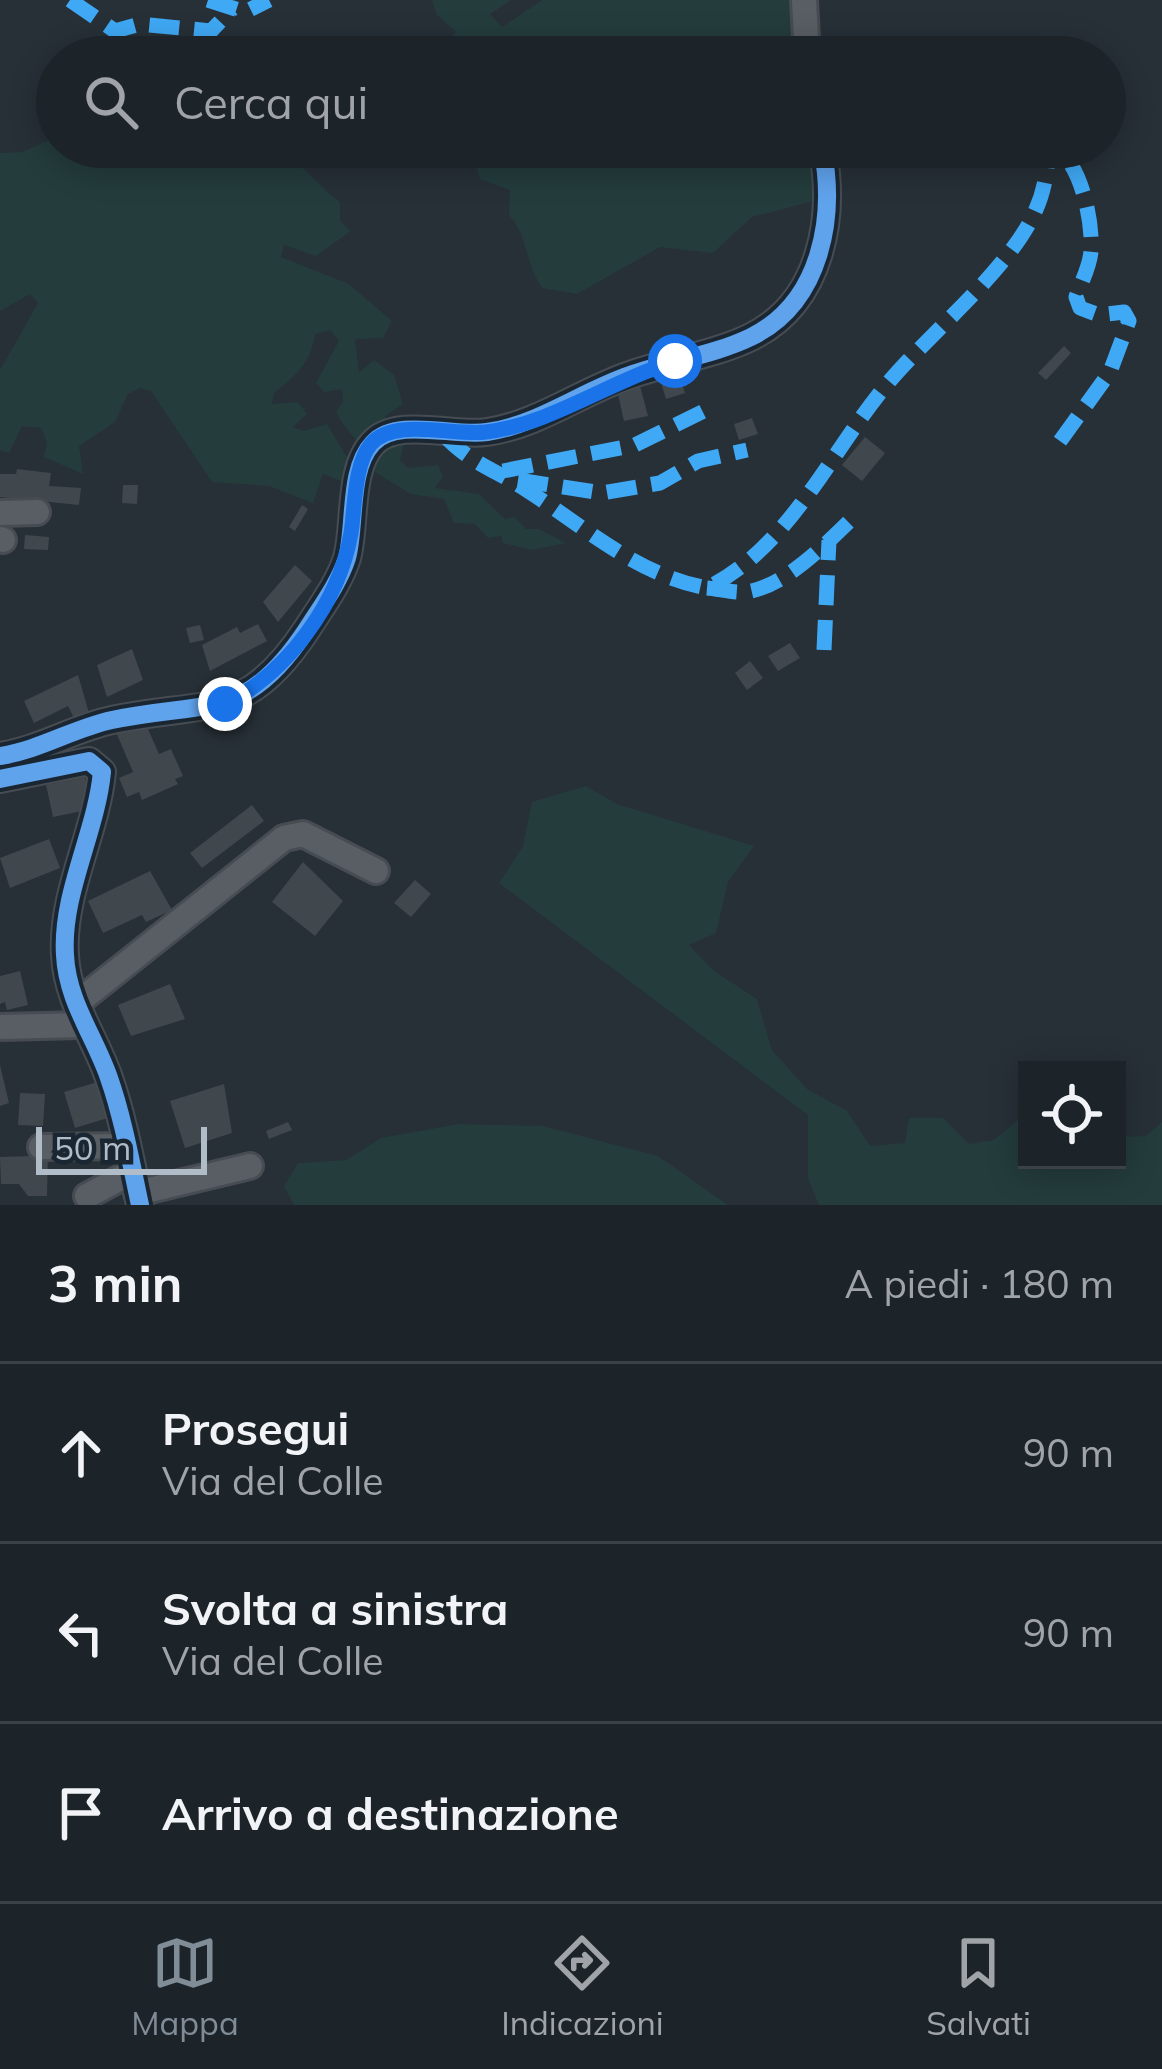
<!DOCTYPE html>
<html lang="it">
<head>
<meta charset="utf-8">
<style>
	body { margin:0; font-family:Mulish,sans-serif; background:#2a3035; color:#f1f3f6 }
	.controls { position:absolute; right:36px; bottom:36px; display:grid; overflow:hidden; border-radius:0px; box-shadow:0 6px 30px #0003 }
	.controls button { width:108px; height:108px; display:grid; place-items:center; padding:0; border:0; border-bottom:3px solid #3b4146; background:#1d2429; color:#f1f3f6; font:60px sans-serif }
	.scale { position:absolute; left:36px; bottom:30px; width:171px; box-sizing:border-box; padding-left:12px; border:6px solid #b0bdc9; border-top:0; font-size:33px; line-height:42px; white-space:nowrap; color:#b0bdc9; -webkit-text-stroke:9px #1a2732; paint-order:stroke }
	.stop { position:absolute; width:36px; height:36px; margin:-27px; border:9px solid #1a73e8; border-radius:50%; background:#fff }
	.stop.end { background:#1a73e8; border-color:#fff; box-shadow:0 3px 12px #0008 }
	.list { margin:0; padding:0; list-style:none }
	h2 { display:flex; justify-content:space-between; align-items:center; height:156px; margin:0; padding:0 48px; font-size:51px }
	h2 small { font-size:39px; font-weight:400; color:#a0a4a8 }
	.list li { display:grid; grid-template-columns:78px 1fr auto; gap:36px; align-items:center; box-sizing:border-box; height:180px; padding:0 48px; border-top:3px solid #3b4146 }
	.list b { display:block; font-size:45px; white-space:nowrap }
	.list p { margin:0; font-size:39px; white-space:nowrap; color:#a0a4a8 }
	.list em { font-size:39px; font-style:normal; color:#a0a4a8 }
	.icon { flex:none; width:66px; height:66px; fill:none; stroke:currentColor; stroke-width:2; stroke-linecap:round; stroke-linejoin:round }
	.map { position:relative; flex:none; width:1162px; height:1205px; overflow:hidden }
	.search { position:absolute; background:#1d2429; box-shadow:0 6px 30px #0003; left:36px; right:36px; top:36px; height:132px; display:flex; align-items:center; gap:30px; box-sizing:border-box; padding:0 42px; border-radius:66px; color:#a0a4a8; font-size:45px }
	.sheet { height:696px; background:#1d2429 }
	nav { display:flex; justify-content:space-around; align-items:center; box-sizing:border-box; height:168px; border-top:3px solid #3b4146; background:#1d2429; font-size:33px; color:#a0a4a8 }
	nav a { display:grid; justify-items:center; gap:6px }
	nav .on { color:#808c96 }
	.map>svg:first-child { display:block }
	.green { fill:#243c3c }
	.building { fill:#40474d }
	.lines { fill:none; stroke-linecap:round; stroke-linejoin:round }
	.minor-casing { stroke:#464c51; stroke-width:30 }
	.minor { stroke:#585e64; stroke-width:24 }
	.quiet { stroke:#3fa9f5; stroke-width:15; stroke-dasharray:30 15; stroke-linecap:butt }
	.cycleway-casing { stroke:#1a2732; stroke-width:26 }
	.cycleway { stroke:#60a3ed; stroke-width:18 }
	.route { stroke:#1a73e8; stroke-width:15 }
</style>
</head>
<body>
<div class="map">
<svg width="1162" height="1205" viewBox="0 0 1162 1205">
	<rect width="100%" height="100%" fill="#273037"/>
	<g class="green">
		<polygon points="511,0 490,14 502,27 542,0 796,0 799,57 435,57 456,32 437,15 432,0"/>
		<path d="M 57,136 L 57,147 L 130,147 L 143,166 C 162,167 171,158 189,155 C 201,152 216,157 226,154 C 286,134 298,169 340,202 L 340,221 L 351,231 L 316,256 L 284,245 L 281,257 L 349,284 L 392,321 L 383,338 L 355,339 L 359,372 L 374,360 L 394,375 L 403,404 L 385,416 L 389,441 L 404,443 L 400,460 L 408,468 L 438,465 L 443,477 L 435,488 L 479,494 L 505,519 L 515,517 L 526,529 L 539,529 L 566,543 L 532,550 L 503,543 L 501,536 L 488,538 L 475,524 L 454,523 L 444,499 L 411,494 L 375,472 C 370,446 345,435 336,411 L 343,402 L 342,389 L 324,392 L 316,383 L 339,341 L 330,330 L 315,334 C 311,363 296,376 274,393 L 272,404 L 298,402 L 307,414 L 293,427 L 304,431 L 327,424 L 351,464 L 351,485 L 323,474 L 313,503 L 269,486 L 212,482 L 151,391 L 140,388 L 128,394 L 115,422 L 79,446 L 83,474 L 44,457 L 47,442 L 41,428 L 22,426 L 9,453 L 0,450 L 0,370 L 38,303 L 30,294 L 0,311 L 0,153 L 23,152 Z"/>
		<path d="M 470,147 L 813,147 L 821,199 L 752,217 L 713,253 L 660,247 L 577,294 L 542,288 C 525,263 529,238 509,215 L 510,190 L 480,179 Z"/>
		<polygon points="586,786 617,804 754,846 728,882 716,933 689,945 714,971 757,999 772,1050 807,1089 847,1111 870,1146 905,1143 909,1118 943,1118 969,1144 994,1140 1027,1113 1027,1160 1117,1160 1117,1137 1146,1136 1162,1122 1162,1205 819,1205 808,1178 808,1115 499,883 523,846 532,802"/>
		<polygon points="458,1124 543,1126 658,1156 728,1205 294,1205 284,1186 298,1163 346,1160 381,1138"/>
	</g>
	<g class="building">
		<polygon points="1064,346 1071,353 1046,380 1038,373"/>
		<polygon points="677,370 685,393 666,399 659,376"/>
		<polygon points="638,378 648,416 624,421 617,390"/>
		<polygon points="752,418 758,434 739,440 734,424"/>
		<polygon points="865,437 885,453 862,481 842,465"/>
		<polygon points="17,469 51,473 49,486 81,488 79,505 0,497 0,474 16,474"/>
		<polygon points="123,485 138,485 137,504 122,503"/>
		<polygon points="302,505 308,509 295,531 289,527"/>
		<polygon points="25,535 49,537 48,550 24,549"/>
		<polygon points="295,565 312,581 278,622 263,602"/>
		<polygon points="258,624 267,641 210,671 202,645 237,627 240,633"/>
		<polygon points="200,625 204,640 190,643 186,628"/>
		<polygon points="790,643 800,658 778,671 768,656"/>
		<polygon points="132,649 143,680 107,697 97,665"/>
		<polygon points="750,661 763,678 747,690 735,673"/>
		<polygon points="78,675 89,713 75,720 68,706 34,723 24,701"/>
		<polygon points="144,720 159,754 171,749 183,776 175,779 178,784 142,800 139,792 127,797 119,778 133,772 116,732"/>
		<polygon points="85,777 92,809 53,817 46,785"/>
		<polygon points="252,805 264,821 202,868 190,853"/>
		<polygon points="49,839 60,868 10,888 0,858"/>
		<polygon points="303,862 343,901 315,936 272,902"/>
		<polygon points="150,871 172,910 146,922 142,915 103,933 88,901"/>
		<polygon points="415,880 431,894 411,917 394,903"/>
		<polygon points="20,971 28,1005 7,1010 5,1002 0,1004 0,976"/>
		<polygon points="170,984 185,1019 131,1036 118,1005"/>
		<polygon points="0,1065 9,1103 0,1106"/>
		<polygon points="101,1081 111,1117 75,1128 64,1092"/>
		<polygon points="224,1084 232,1133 185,1148 170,1101"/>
		<polygon points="20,1093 45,1094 43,1126 18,1125"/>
		<polygon points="288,1122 292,1130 269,1139 266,1131"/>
		<polygon points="33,1156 48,1156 47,1196 28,1196 19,1184 1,1184 0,1157"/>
	</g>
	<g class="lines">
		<defs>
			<g id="minor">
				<polyline points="804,0 807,57"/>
				<polyline points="0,513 37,512"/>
				<polyline points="0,539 3,540"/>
				<path d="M 0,756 C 40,750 74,728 112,720 C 208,700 246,722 307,629 C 321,607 339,583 347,558 C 356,525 348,469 373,443 C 397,417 454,437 487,432 C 538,425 582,391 630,375 C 669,361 714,355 751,337 C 822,302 836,216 822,147"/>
				<path d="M 0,779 L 89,761 L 102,772 C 96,833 61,894 65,955 C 67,1001 95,1037 109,1078 C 123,1118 131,1163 140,1205"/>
				<polyline points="77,1003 284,838 303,834 376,871"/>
				<polyline points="0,1027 82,1025"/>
				<polyline points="41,1147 126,1146"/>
				<polyline points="137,1193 250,1166"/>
				<polyline points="87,1196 132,1172"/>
			</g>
		</defs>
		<use href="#minor" class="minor-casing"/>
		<use href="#minor" class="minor"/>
		<g class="quiet">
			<polyline points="70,0 115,31 140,24 211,31 232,9"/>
			<polyline points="208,0 245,12 269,0"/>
			<path d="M 444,435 C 469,463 498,471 528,491 C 586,528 637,575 707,588 C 790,547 830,452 888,383 C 930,333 1005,273 1033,216 C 1043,196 1047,176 1048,154 L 1058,150 C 1082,167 1093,223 1091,251 C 1090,266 1081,283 1076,297 L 1080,308 L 1099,315 L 1124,312 L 1129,321 L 1110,372 L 1058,444"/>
			<polyline points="503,471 635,445 708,409"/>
			<polyline points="518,480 602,493 660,483 698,461 747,450"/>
			<path d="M 707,588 C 719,589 734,593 746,592 C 788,586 830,539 859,512"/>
			<polyline points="824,650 829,540"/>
		</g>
		<defs>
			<g id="cycleway">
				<path d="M 0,756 C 40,750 74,728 112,720 C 208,700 246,722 307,629 C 321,607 339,583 347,558 C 356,525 348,469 373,443 C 397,417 454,437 487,432 C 538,425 582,391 630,375 C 669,361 714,355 751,337 C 822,302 836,216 822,147"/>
				<path d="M 0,779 L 89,761 L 102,772 C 96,833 61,894 65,955 C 67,1001 95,1037 109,1078 C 123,1118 131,1163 140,1205"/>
			</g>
		</defs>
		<use href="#cycleway" class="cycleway-casing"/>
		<use href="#cycleway" class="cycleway"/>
	</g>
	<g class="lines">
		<path class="route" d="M 225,704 C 287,673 339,603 351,533 C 355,508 354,464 371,444 C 394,417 454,436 486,432 C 552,424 612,380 675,361"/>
	</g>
</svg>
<div class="controls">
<button><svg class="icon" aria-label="locate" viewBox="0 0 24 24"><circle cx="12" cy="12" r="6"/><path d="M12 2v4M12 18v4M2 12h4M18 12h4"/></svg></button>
</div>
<div class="scale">50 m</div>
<div class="stop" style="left:675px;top:361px"></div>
<div class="stop end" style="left:225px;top:704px"></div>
<div class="search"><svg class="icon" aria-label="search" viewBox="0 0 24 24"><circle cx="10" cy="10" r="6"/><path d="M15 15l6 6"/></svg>Cerca qui</div>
</div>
<section class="sheet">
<h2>3 min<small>A piedi · 180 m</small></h2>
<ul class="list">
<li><svg class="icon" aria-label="ahead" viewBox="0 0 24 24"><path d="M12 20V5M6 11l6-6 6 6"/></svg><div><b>Prosegui</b><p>Via del Colle</p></div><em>90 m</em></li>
<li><svg class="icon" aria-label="left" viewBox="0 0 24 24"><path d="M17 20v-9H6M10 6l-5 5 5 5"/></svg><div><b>Svolta a sinistra</b><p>Via del Colle</p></div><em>90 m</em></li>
<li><svg class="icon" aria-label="arrive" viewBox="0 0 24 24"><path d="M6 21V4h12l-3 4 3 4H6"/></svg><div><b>Arrivo a destinazione</b></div></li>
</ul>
</section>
<nav>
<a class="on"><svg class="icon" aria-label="map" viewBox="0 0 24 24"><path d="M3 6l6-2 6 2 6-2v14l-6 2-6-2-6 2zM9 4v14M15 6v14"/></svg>Mappa</a>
<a><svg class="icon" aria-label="directions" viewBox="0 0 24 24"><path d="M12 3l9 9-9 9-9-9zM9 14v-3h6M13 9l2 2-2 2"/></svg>Indicazioni</a>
<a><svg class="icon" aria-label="saved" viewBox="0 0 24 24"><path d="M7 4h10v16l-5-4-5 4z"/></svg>Salvati</a>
</nav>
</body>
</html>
